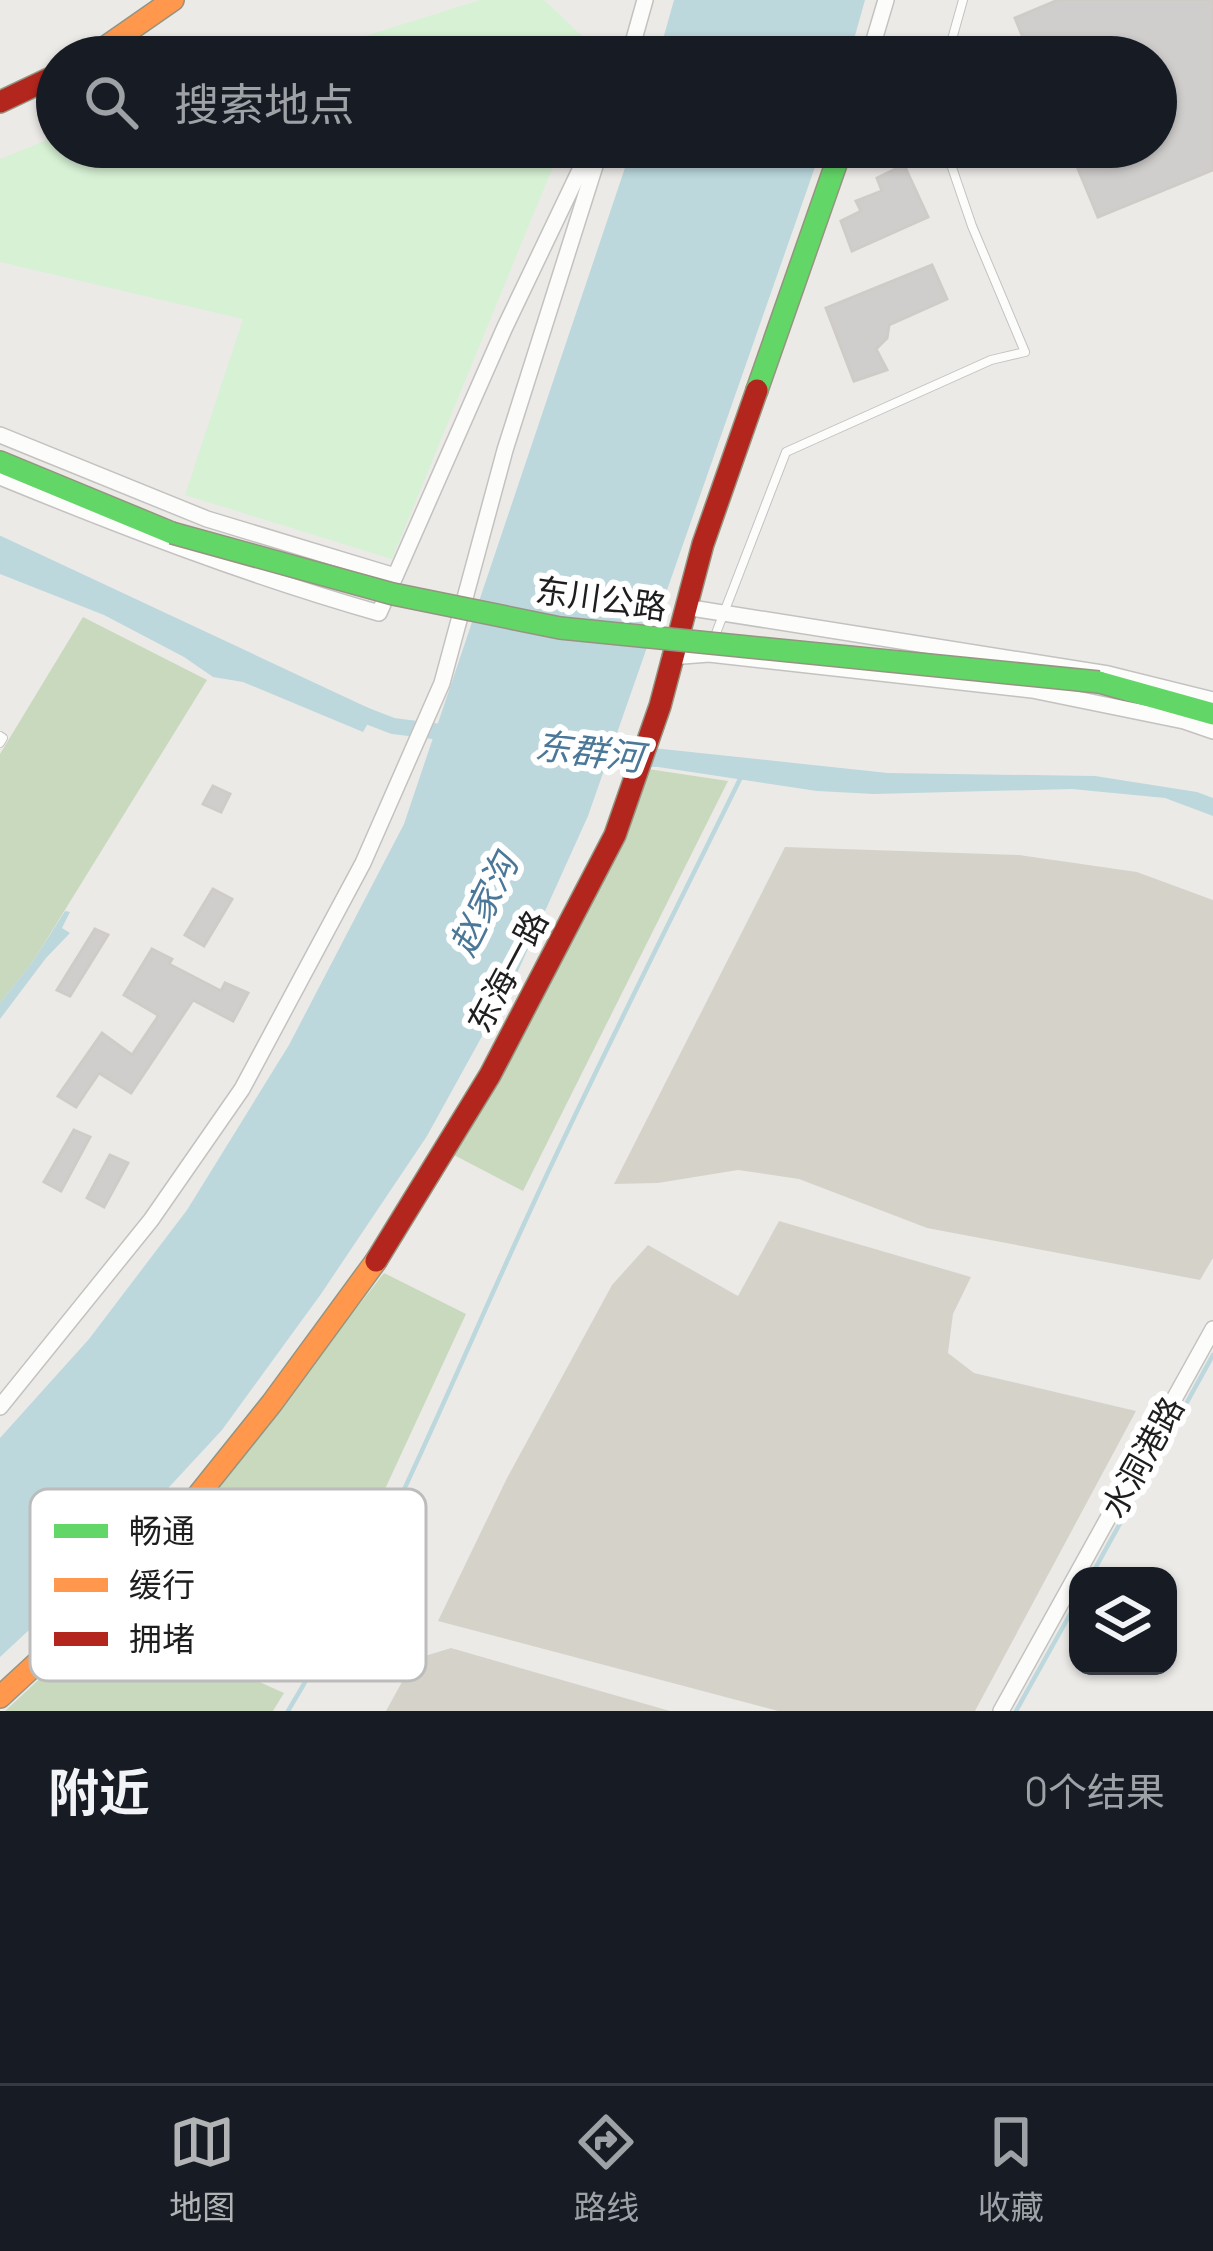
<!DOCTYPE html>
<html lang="zh">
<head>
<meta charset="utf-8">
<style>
	body { margin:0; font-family:Manrope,"Noto Sans SC",sans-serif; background:#20242c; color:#f1f3f6 }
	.controls { position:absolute; right:36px; bottom:36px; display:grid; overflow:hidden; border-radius:24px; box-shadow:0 3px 9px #0004 }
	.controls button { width:108px; height:108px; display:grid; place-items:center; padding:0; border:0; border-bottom:3px solid #363941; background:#171b24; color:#f1f3f6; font:60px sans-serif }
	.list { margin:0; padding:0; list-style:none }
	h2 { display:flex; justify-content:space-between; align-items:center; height:156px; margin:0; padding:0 48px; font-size:51px }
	h2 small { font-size:39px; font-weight:400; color:#9ea1a6 }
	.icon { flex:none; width:66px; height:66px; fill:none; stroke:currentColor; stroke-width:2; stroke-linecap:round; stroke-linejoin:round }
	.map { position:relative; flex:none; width:1213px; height:1711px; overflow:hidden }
	.search { position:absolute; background:#171b24; box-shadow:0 3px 9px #0004; left:36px; right:36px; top:36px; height:132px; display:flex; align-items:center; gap:30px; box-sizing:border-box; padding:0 42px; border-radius:66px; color:#9ea1a6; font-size:45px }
	.sheet { height:372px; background:#171b24 }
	nav { display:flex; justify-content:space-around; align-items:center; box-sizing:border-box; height:168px; border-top:3px solid #363941; background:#171b24; font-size:33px; color:#9ea1a6 }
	nav a { display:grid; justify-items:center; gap:6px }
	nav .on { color:#b2b3b4 }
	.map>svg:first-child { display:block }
	.construction { fill:#d5d3c9 }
	.forest { fill:#c9d9be }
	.park { fill:#d6f1d4 }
	.water { fill:#bcd8dd }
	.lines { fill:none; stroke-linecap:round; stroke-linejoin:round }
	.stream { stroke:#bcd8dd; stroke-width:4.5 }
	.canal { stroke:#bcd8dd; stroke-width:16 }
	.building { fill:#d0cecc; stroke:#cfccc8; stroke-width:3 }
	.lane-casing { stroke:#c3c2c1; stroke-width:10 }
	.street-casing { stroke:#c3c2c1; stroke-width:18 }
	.fast-casing { stroke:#959480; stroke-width:24 }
	.slow-casing { stroke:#959480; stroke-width:24 }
	.jam-casing { stroke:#959480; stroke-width:24 }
	.lane { stroke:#fcfcfb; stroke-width:8 }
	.street { stroke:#fcfcfb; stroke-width:15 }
	.fast { stroke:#63d668; stroke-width:21 }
	.slow { stroke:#ff974d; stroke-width:21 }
	.jam { stroke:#b3261e; stroke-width:21 }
	.fast-bridge-casing { stroke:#959480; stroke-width:24; stroke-linecap:butt }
	.fast-bridge { stroke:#63d668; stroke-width:21 }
	.labels { text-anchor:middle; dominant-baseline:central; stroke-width:12; stroke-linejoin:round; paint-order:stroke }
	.street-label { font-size:33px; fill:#1e1e1e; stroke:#fff }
	.water-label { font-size:36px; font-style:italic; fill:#4b7798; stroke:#fff }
	.key { fill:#fff; stroke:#bcbcbc; stroke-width:3 }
	.key-label { font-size:33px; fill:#1e1e1e }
</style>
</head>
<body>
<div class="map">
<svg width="1213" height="1711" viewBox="0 0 1213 1711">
	<rect width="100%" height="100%" fill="#eceae7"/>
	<g class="construction">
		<polygon points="785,847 1019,855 1137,872 1213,900 1213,1258 1200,1280 927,1228 799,1179 738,1170 658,1183 614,1184"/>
		<polygon points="779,1221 971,1277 953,1314 948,1353 974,1373 1136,1411 975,1711 778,1711 438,1621 507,1478 612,1285 648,1245 738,1296"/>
		<polygon points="451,1648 670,1711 386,1711 408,1671 425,1656"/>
	</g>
	<g class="forest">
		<polygon points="83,617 207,680 34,960 0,1003 0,754"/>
		<polygon points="648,769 728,781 523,1191 452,1154"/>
		<polygon points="384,1273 466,1314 318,1634 153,1567"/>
		<polygon points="109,1614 284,1693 273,1711 5,1711"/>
	</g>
	<g class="park">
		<polygon points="480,0 544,0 600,53 599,57 298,57"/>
		<polygon points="57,136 57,147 561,147 392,559 185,495 243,319 0,262 0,159"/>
	</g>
	<g class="water">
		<polygon points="674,0 865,0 849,57 658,57"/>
		<polygon points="632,147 822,147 588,816 518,971 427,1136 321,1294 222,1430 84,1579 0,1657 0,1438 89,1339 187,1210 289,1045 404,824"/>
		<polygon points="0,536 1,536 375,711 363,732 243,682 213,677 184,657 104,615 0,574"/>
		<polygon points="653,748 888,773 1095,776 1197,792 1213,798 1213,816 1165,798 1072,789 874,794 817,791 645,765"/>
		<polygon points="65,911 70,912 62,928 70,933 46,958 0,1019 0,1003 34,960"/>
		<polygon points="129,1593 284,1665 275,1682 117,1608"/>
	</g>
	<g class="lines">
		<g class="stream">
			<polyline points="1091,1576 1213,1355"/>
			<path d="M 288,1711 C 384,1552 452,1379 530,1211 C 597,1065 670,922 741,777"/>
			<polyline points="1016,1711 1078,1600"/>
		</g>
		<g class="canal">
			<polyline points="354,711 393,726 457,734"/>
			<polyline points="590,751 654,759"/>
		</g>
	</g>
	<g class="building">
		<polygon points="1058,0 1213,0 1213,170 1098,217 1069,147 1156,147 1156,57 1031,57 1015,18"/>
		<polygon points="904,165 928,217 852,251 841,221 861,211 856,201 882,191 877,178"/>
		<polygon points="932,265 947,299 889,325 887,338 876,349 887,370 854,381 826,308"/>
		<polygon points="213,786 230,794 221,812 203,804"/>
		<polygon points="213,889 232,899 204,946 185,935"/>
		<polygon points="95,929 108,935 70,996 57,990"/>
		<polygon points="152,949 172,959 169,964 221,991 225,983 248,993 233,1021 193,1000 131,1093 99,1073 76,1107 58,1096 102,1033 132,1055 157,1018 158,1015 124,995"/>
		<polygon points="74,1130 90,1137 61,1191 44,1182"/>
		<polygon points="110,1155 128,1163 104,1207 87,1198"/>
	</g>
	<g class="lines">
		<defs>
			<g id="lane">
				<polyline points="947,57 963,0"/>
				<polyline points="713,641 786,452 991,360 1025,352 972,226 945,147"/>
				<polyline points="0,736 3,738 0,743"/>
				<polyline points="140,1569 283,1641"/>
			</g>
			<g id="street">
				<polyline points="629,57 645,0"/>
				<polyline points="869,57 886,0"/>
				<polyline points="0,435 207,519 395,576"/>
				<path d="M 0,477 C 125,528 249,576 379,613 L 505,327 L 591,147"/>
				<polyline points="685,607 1108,674 1213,700"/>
				<polyline points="670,657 709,654 1032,690 1184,721 1213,731"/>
				<polyline points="0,1407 151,1220 242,1089 363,863 442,683 505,450 601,147"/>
				<polyline points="1001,1711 1213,1329"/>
			</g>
			<g id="fast">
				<polyline points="757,390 842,147"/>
				<polyline points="0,462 172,533"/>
				<polyline points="1099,682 1213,714"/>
			</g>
			<g id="slow">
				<polyline points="91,57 173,0"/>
				<polyline points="0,1697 139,1569 272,1403 376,1261"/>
			</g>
			<g id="jam">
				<polyline points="0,102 57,75"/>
				<polyline points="376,1261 490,1075 615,835 660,706 703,544 757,390"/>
			</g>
		</defs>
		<use href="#lane" class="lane-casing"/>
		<use href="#street" class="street-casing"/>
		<use href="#fast" class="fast-casing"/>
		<use href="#slow" class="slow-casing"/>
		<use href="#jam" class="jam-casing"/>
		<use href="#lane" class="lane"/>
		<use href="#street" class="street"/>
		<use href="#fast" class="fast"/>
		<use href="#slow" class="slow"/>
		<use href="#jam" class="jam"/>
		<defs>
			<polyline id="fast-bridge" points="172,533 393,594 560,628 1099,682"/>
		</defs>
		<use href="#fast-bridge" class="fast-bridge-casing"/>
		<use href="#fast-bridge" class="fast-bridge"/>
	</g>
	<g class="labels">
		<g class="street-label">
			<text transform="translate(601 598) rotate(8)">东川公路</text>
			<text transform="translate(507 971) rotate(-62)">东海一路</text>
			<text transform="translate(1142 1457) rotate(-61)">水洞港路</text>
		</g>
		<g class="water-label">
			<text transform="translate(589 751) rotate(7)">东群河</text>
			<text transform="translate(483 904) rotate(-64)">赵家沟</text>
		</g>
	</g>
	<rect x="30" y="1489" width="396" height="192" rx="18" class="key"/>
	<rect x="54" y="1524" width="54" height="14" fill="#63d668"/>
	<rect x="54" y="1578" width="54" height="14" fill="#ff974d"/>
	<rect x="54" y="1632" width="54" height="14" fill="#b3261e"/>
	<g class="key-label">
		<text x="129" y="1543">畅通</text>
		<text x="129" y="1597">缓行</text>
		<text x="129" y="1651">拥堵</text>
	</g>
</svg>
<div class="controls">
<button><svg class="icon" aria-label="layers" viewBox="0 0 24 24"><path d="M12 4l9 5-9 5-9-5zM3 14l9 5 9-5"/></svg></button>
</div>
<div class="search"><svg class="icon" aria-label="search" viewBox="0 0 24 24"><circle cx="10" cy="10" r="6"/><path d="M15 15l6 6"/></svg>搜索地点</div>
</div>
<section class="sheet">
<h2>附近<small>0个结果</small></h2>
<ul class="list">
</ul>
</section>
<nav>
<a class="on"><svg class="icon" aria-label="map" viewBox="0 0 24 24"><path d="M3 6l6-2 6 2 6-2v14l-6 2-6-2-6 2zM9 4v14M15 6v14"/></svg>地图</a>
<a><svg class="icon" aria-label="directions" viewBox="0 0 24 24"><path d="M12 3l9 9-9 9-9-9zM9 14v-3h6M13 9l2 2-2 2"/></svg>路线</a>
<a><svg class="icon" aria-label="saved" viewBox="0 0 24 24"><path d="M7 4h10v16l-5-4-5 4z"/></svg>收藏</a>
</nav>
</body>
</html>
